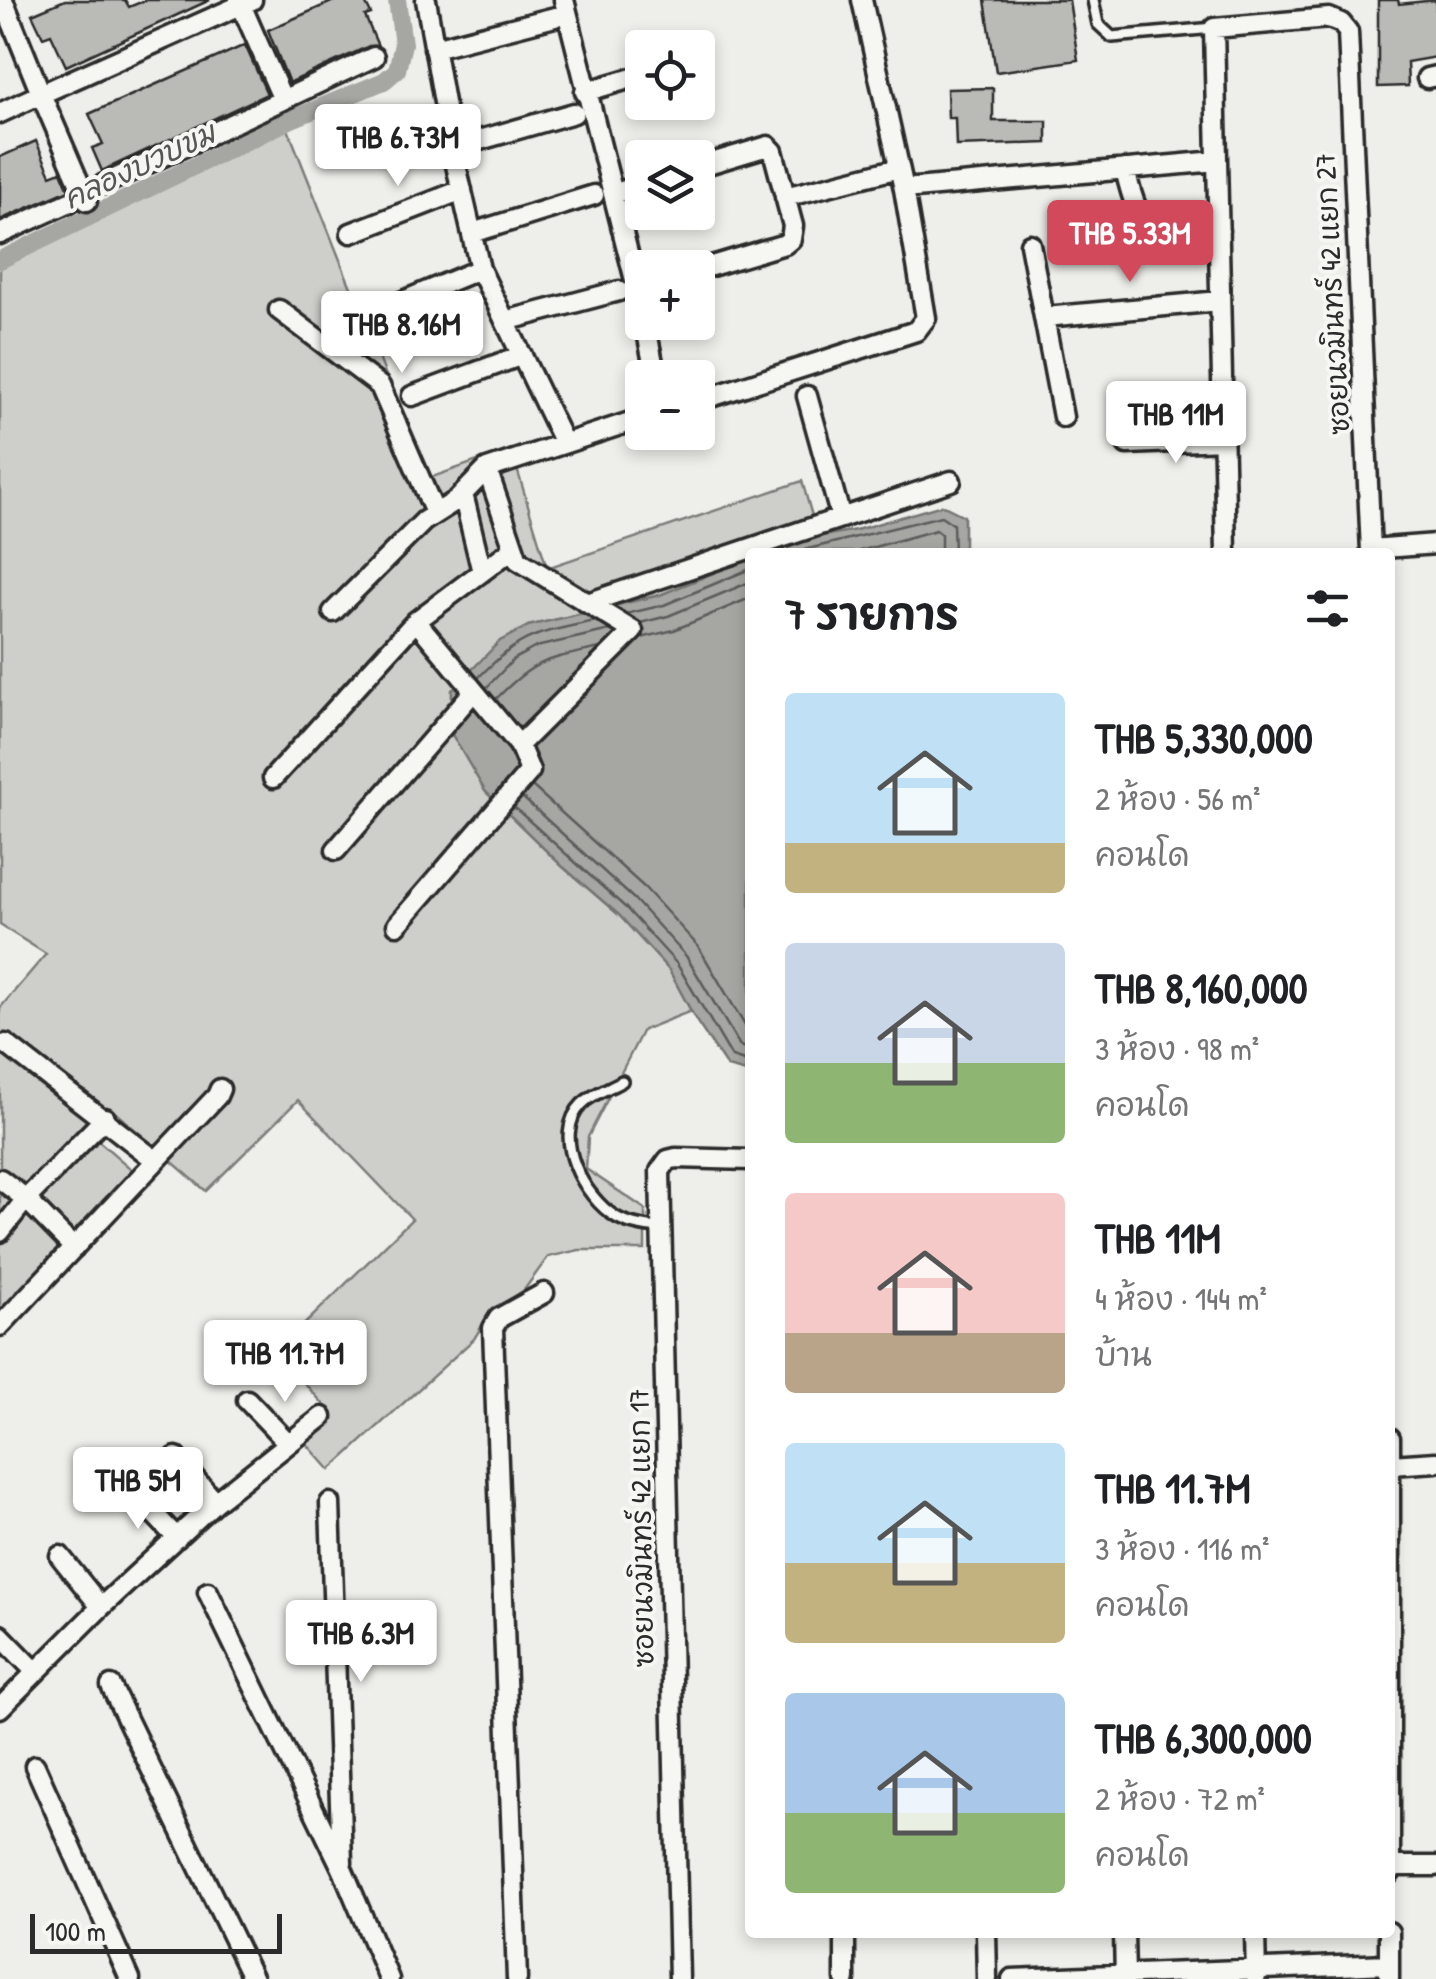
<!DOCTYPE html>
<html lang="th">
<meta charset="utf-8">
<style>
:root{--surface:#fff;--page:#f2f2f2;--text:#202124;--muted:#757577;--accent:#d1495b}
body{margin:0;font-family:"Patrick Hand","Playpen Sans Thai",sans-serif;background:var(--page);color:var(--text);height:100vh;display:flex;flex-direction:column;font-size:38px;white-space:nowrap}
*{box-sizing:border-box;margin:0}
p{font-size:32px;color:var(--muted)}
.icon{flex:none;width:55px;height:55px;fill:none;stroke:currentColor;stroke-width:2;stroke-linecap:round;stroke-linejoin:round}
.map{position:relative;flex:1;overflow:hidden}
.side{position:absolute;left:745px;top:548px;width:650px;height:1390px;display:flex;flex-direction:column;background:var(--surface);border-radius:10px;box-shadow:0 5px 15px #0003}
.side>*{flex:none}
.controls{position:absolute;left:625px;top:30px;display:grid;gap:20px}
.controls a{display:grid;place-items:center;width:90px;height:90px;border-radius:10px;background:var(--surface);box-shadow:0 5px 15px #0003;font-size:50px}
.scale{position:absolute;left:30px;bottom:25px;width:252px;box-sizing:border-box;padding-left:10px;border:5px solid #2b2b2b;border-top:0;font-size:28px;line-height:35px;white-space:nowrap;color:#2b2b2b;-webkit-text-stroke:8px #f6f6f2;paint-order:stroke}
.price{position:absolute;translate:-50% -85px;padding:0 22px;border-radius:10px;background:#fff;color:#222;font-size:32px;line-height:65px;filter:drop-shadow(0 2px 5px #0008)}
.price::after{content:'';position:absolute;left:50%;top:60px;width:30px;height:22px;margin-left:-15px;background:inherit;clip-path:polygon(0 0,100% 0,50% 100%)}
.price.on{background:var(--accent);color:#fff}
ul{padding:0;list-style:none}
li{display:flex;align-items:center;gap:30px;height:250px;padding:0 40px}
li span{display:grid;place-items:center;flex:none;width:280px;height:200px;border-radius:10px;color:#555}
li>.icon{margin-inline-start:auto}
span .icon{width:120px;height:120px;fill:#fffc;stroke-width:1}
li b{font-size:42px}
h2{display:flex;justify-content:space-between;align-items:center;height:120px;padding:0 40px;font-size:42px}
.map>svg:first-child{display:block}
.green{fill:#cececa;stroke:#7c7c7a;stroke-width:2.5}
.water{fill:#a6a6a3;stroke:#757573;stroke-width:2.5}
.lines{fill:none;stroke-linecap:round;stroke-linejoin:round}
.shore{stroke:#5c5c5b;stroke-width:2.5}
.canal{stroke:#a6a6a3;stroke-width:18}
.building{fill:#babab7;stroke:#2b2b2b;stroke-width:2.5}
.service-casing{stroke:#2b2b2b;stroke-width:16}
.minor-casing{stroke:#2b2b2b;stroke-width:25}
.service{stroke:#f6f6f2;stroke-width:9}
.minor{stroke:#f6f6f2;stroke-width:18}
.labels{text-anchor:middle;dominant-baseline:central;stroke-width:8;stroke-linejoin:round;paint-order:stroke}
.street-label{font-size:28px;fill:#2b2b2b;stroke:#f6f6f2}
.water-label{font-size:30px;font-style:italic;fill:#565655;stroke:#f6f6f2}
</style>
<div class="map">
<svg width="1436" height="1979" viewBox="0 0 1436 1979">
<rect width="100%" height="100%" fill="#eeeeea"/>
<filter id="ink" filterUnits="userSpaceOnUse"><feTurbulence type="fractalNoise" baseFrequency=".01" numOctaves="2"/><feDisplacementMap in="SourceGraphic" scale="20" xChannelSelector="R" yChannelSelector="G"/><feConvolveMatrix kernelMatrix="1 2 1 2 8 2 1 2 1" color-interpolation-filters="sRGB"/></filter>
<g filter="url(#ink)">
<path class="green" d="M286,124L427,479L511,449L547,568L802,481L818,537L766,552H750V558L660,595L528,626L485,791L562,866L619,915L669,970L691,1011L643,1030L588,1137L586,1169L645,1209V1250H579L548,1257L524,1290L489,1314L474,1339L330,1470L306,1443L332,1419L327,1408L276,1352L412,1219L298,1100L206,1191L110,1108L86,1130L137,1174L0,1319V1008L46,954L0,925V267Z"/>
<path class="water" d="M942,505L964,516V552H766L800,540L856,530Z
M750,558V1073L727,1067L697,1022L669,970L619,915L562,866L485,791L451,733L452,690L500,641L528,626L660,595Z"/>
<g class="lines">
<path class="shore" d="M796,552L941,516L953,524L954,552
M856,552L936,530L941,534V552
M626,614L664,605L750,569
M640,623L668,616L750,582
M641,638L674,630L750,598
M478,678C522,633 536,634 595,621
M486,688L514,659L536,647L610,630
M496,699C536,658 546,660 600,648
M532,786L645,888L698,946L750,1034
M522,797L634,899L686,956L740,1046L750,1050
M514,807L626,908L677,964L732,1057L750,1063"/>
<path class="canal" d="M0,260L292,119L384,81L397,70L403,44L397,0"/>
</g>
<path class="building" d="M65,0H125L129,7L146,0H210L66,66L51,34L43,37L32,14Z
M336,0H364L371,14L365,16L378,46H369L289,83L268,30Z
M985,0H1069L1078,60L996,72Z
M1378,0H1398L1399,4L1436,0V57L1407,62L1408,86L1378,87Z
M245,45L267,94L102,171L92,148L103,144L89,114Z
M993,88V121H1047V143L956,146L955,118H948L947,89Z
M36,141L51,175L61,171L69,190L0,220V157Z"/>
<g class="lines">
<defs>
<path id="service" d="M1093,0L1098,24L1112,37L1214,28
M622,1081C610,1088 592,1094 582,1104C550,1136 584,1198 616,1217C630,1225 645,1227 661,1228"/>
<path id="minor" d="M239,0L283,100
M426,0L452,148
M564,0L642,308
M654,47V48
M434,48L555,17
M1427,78L1436,76
M585,92L642,75
M0,113L41,94L3,0
M698,167L768,146L773,151L793,226L791,239L785,244L698,270
M1125,169C1141,238 1152,236 1219,231
M104,184L374,57
M904,189L1217,161
M614,194L642,184
M785,197L899,168
M87,201L41,94L252,0
M351,233L462,190
M472,233L594,195
M0,234L70,202
M1030,244L1063,417
M384,309L480,269
M279,310L380,386L435,513
M1045,317L1220,301
M505,321L619,291
M645,322L656,378
M412,396L522,355
M807,396L841,518
M698,401L916,331L926,318L904,189L862,0
M564,443L480,269L452,148L574,113
M1127,444L1223,440
M463,494L482,572
M1371,549L1436,544
M1226,552L1214,28L1329,18L1341,23L1348,32L1371,552
M587,603L951,481
M333,612L424,521L457,500L487,469L642,418
M416,621L519,745
M273,778L416,621L514,548
M336,850L474,691
M397,925L530,771L519,745L633,631L518,560L487,469
M6,1044L155,1160
M0,1179L26,1199L74,1248
M0,1232L26,1199L105,1118
M0,1326L217,1096L220,1089
M247,1400L288,1443
M1390,1438V1873
M176,1457L215,1502
M1391,1465L1436,1462
M135,1494L177,1538
M330,1503L342,1863
M60,1556L101,1607
M208,1592L342,1868L389,1979
M0,1635L36,1672
M111,1686L253,1979
M0,1708L101,1607L215,1502L322,1417
M35,1766L130,1979
M1390,1866H1436
M845,1932V1979
M986,1932L987,1979
M1124,1932L1125,1979
M1255,1932L1256,1977
M517,1979L493,1328L499,1318L544,1293
M679,1979L660,1171L668,1160L676,1158L750,1160
M1012,1979L1388,1964
M1389,1979V1932"/>
</defs>
<use href="#service" class="service-casing"/>
<use href="#minor" class="minor-casing"/>
<use href="#service" class="service"/>
<use href="#minor" class="minor"/>
</g>
</g>
<g class="labels">
<g class="street-label">
<text transform="translate(1332 294) rotate(-93)">ซอยนวมินทร์ 42 แยก 27</text>
<text transform="translate(641 1528) rotate(-91)">ซอยนวมินทร์ 42 แยก 17</text>
</g>
<g class="water-label">
<text transform="translate(139 165) rotate(-25)">คลองบวบขม</text>
</g>
</g>
</svg>
<div class="controls">
<a><svg class="icon" aria-label="locate" viewBox="0 0 24 24"><circle cx="12" cy="12" r="6"/><path d="M12 2v4M12 18v4M2 12h4M18 12h4"/></svg></a>
<a><svg class="icon" aria-label="layers" viewBox="0 0 24 24"><path d="M12 4l9 5-9 5-9-5zM3 14l9 5 9-5"/></svg></a>
<a>+</a>
<a>−</a>
</div>
<div class="scale">100 m</div>
<b class="price" style="left:398px;top:189px">THB 6.73M</b>
<b class="price on" style="left:1130px;top:285px">THB 5.33M</b>
<b class="price" style="left:402px;top:376px">THB 8.16M</b>
<b class="price" style="left:1176px;top:466px">THB 11M</b>
<b class="price" style="left:285px;top:1405px">THB 11.7M</b>
<b class="price" style="left:138px;top:1532px">THB 5M</b>
<b class="price" style="left:361px;top:1685px">THB 6.3M</b>
<section class="side">
<h2>7 รายการ<svg class="icon" aria-label="filters" viewBox="0 0 24 24"><path d="M4 7h16M4 17h16"/><circle cx="9" cy="7" r="2"/><circle cx="15" cy="17" r="2"/></svg></h2>
<ul>
<li><span style="background:linear-gradient(#bfe0f5 75%,#c2b280 0)"><svg class="icon" aria-label="home" viewBox="0 0 24 24"><path d="M3 11l9-7 9 7M6 9v11h12V9"/></svg></span><div><b>THB 5,330,000</b><p>2 ห้อง · 56 m²</p><p>คอนโด</p></div></li>
<li><span style="background:linear-gradient(#c9d6e8 60%,#8fb573 0)"><svg class="icon" aria-label="home" viewBox="0 0 24 24"><path d="M3 11l9-7 9 7M6 9v11h12V9"/></svg></span><div><b>THB 8,160,000</b><p>3 ห้อง · 98 m²</p><p>คอนโด</p></div></li>
<li><span style="background:linear-gradient(#f6c9c9 70%,#b9a48a 0)"><svg class="icon" aria-label="home" viewBox="0 0 24 24"><path d="M3 11l9-7 9 7M6 9v11h12V9"/></svg></span><div><b>THB 11M</b><p>4 ห้อง · 144 m²</p><p>บ้าน</p></div></li>
<li><span style="background:linear-gradient(#bfe0f5 60%,#c2b280 0)"><svg class="icon" aria-label="home" viewBox="0 0 24 24"><path d="M3 11l9-7 9 7M6 9v11h12V9"/></svg></span><div><b>THB 11.7M</b><p>3 ห้อง · 116 m²</p><p>คอนโด</p></div></li>
<li><span style="background:linear-gradient(#a9c7e8 60%,#8fb573 0)"><svg class="icon" aria-label="home" viewBox="0 0 24 24"><path d="M3 11l9-7 9 7M6 9v11h12V9"/></svg></span><div><b>THB 6,300,000</b><p>2 ห้อง · 72 m²</p><p>คอนโด</p></div></li>
</ul>
</section>
</div>
